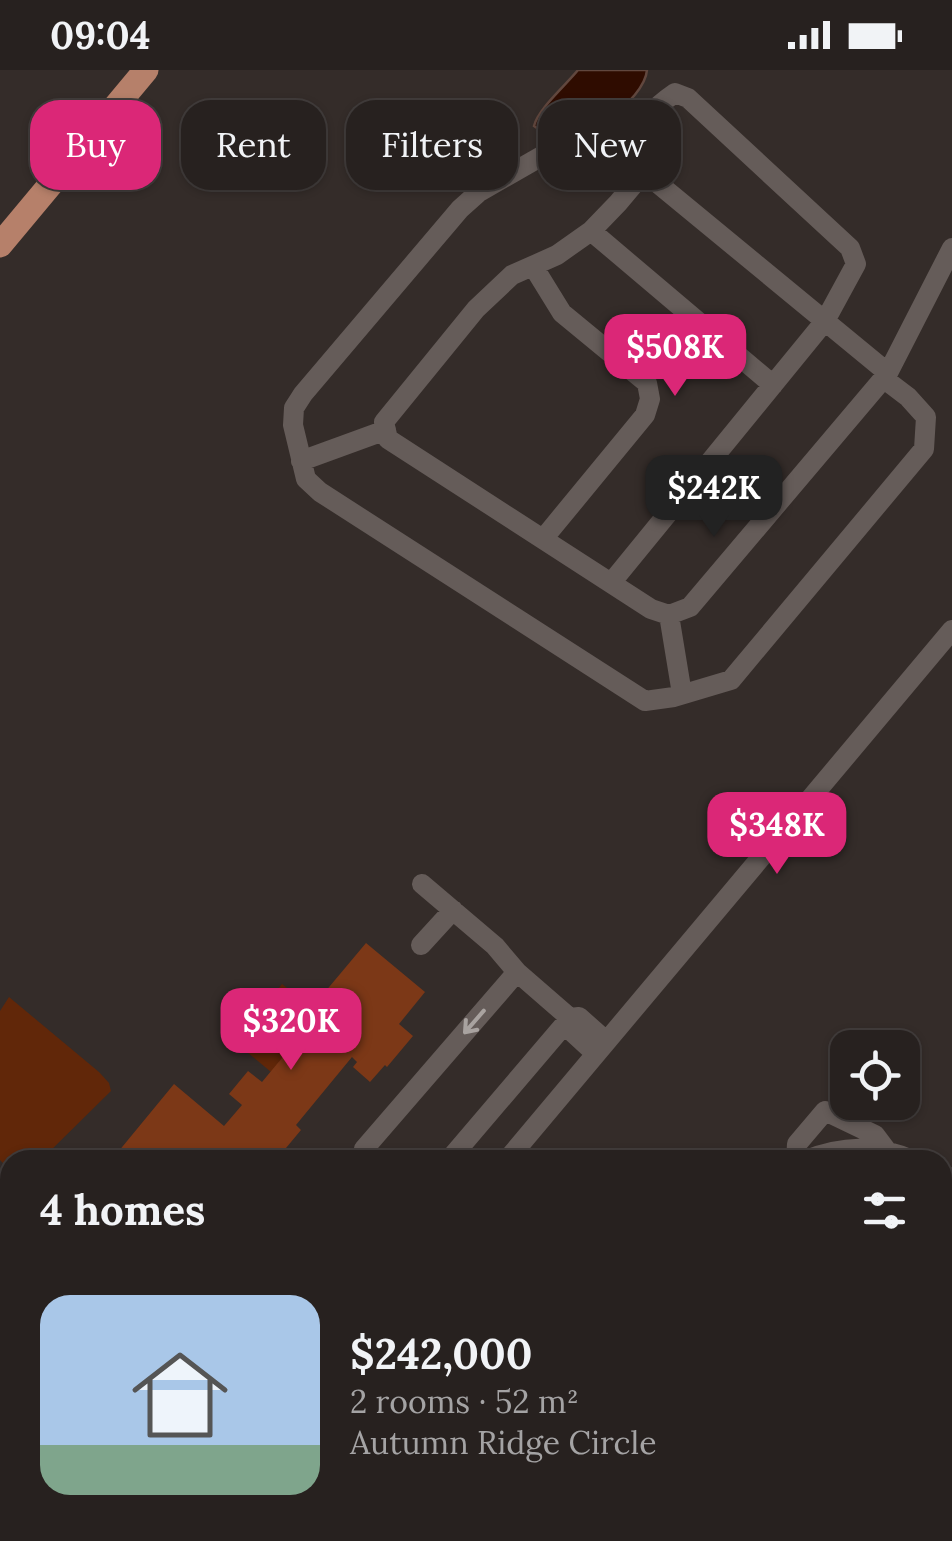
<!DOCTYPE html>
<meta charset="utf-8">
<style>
:root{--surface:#27211f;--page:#332e2c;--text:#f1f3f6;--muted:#a4a3a4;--line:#433e3d;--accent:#db2777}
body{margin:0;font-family:Lora,serif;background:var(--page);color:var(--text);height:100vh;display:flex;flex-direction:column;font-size:38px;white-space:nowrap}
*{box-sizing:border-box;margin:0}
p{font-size:32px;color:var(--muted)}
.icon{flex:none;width:55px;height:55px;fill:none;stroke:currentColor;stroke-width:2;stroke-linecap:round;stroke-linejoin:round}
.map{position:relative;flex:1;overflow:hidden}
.sheet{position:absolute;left:0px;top:1080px;width:952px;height:392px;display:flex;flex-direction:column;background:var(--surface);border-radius:30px 30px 0 0;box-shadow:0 2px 8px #0004,0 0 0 2px var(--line)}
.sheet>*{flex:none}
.guide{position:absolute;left:30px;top:30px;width:892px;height:90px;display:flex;gap:20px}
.tools{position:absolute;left:830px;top:960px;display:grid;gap:20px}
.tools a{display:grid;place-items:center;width:90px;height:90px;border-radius:20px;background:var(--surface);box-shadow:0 2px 8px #0004,0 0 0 2px var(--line);font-size:50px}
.price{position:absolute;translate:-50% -85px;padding:0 22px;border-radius:20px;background:var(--accent);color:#fff;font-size:32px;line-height:65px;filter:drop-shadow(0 2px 5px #0008)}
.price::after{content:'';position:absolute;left:50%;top:60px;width:30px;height:22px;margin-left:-15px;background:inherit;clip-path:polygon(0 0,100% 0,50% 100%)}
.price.on{background:#222;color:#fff}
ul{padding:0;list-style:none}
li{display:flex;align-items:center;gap:30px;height:250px;padding:0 40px}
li+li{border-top:2px solid var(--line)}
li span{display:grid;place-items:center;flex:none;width:280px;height:200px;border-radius:30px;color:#555}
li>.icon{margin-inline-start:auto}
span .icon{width:120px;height:120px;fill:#fffc;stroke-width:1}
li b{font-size:42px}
h2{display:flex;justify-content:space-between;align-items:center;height:120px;padding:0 40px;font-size:42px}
.chip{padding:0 35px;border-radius:30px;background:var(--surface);box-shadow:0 2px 8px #0004,0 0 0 2px var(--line);font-size:35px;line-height:90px}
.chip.on{background:var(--accent);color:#fff}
.status{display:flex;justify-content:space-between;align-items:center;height:70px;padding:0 50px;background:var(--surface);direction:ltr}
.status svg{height:28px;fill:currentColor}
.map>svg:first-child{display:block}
.green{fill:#612709}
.water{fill:#2f0c00;stroke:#61473e;stroke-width:2.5}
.building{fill:#7c3817}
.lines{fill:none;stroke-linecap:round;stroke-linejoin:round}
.minor{stroke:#655c59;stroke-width:20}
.major{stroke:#b6806a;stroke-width:25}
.oneway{stroke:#a9a3a0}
</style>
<div class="status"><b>09:04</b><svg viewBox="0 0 49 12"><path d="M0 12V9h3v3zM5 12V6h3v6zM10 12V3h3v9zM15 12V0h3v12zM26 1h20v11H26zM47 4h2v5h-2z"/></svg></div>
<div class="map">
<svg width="952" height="1471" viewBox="0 0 952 1471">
<rect width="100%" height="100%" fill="#342c29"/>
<path class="green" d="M282,914L319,943L271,1002L235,972Z
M9,927L99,1002L109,1013L111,1021L41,1090H10V1100L0,1090V941Z
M256,1462H539L549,1471H249Z"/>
<path class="water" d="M578,0H647C646,14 627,39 612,41C591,45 596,26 568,49H554L537,58L534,56C538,39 565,16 578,0Z"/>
<path class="building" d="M366,873L425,922L399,954L413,966L387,997L385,995L370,1012L353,997L357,992L352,987L296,1055L301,1060L276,1090H238L231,1084L227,1090H127L118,1082L174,1014L224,1056L242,1035L229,1024L248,1001L262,1012L321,941L314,935Z
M315,1462H352L354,1464L348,1471H322L314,1465Z"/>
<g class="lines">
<path class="minor" d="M629,76C611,71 594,63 575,67L479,122L460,139L303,324L294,338L293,355L306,409L320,422L645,631L674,627L731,610L924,379L926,347L908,327L883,308
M591,161L773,315
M533,196L562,243L647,313L650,329L645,345L543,469
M888,303L644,102L618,133L591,161L557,185L512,205L476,239L384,352L388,369L651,539L669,545L690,537L888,303L952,178
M301,391L386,360
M611,513L825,251L856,194L850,178L688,28L675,23C656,36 634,57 627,80L644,102
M669,545L682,624
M422,814L495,876L517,902
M421,875L453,840
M362,1090L364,1079L517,902L570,948L571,961L596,984
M449,1090L570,948L579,947L606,971
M507,1090L952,560
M796,1090L797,1074L825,1041L875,1065L887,1081
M806,1090C842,1076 876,1074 912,1090
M942,1104L952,1109
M0,1174L10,1182
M942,1199L952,1185
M0,1209L10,1217
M0,1380L10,1369
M696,1462L706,1471
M184,1471L191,1462
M223,1471L230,1462"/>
<path class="major" d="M0,175L146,0"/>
</g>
<defs><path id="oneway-shaft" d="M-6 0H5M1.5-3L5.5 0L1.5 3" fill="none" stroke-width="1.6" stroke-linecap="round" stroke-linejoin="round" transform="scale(2.5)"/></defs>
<use class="oneway" href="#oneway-shaft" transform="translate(474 952) rotate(131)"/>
</svg>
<div class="tools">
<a><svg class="icon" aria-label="locate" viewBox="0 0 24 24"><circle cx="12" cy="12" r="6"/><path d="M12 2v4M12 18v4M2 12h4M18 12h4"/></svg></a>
</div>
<b class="price" style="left:675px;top:329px">$508K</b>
<b class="price on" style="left:714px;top:470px">$242K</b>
<b class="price" style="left:777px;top:807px">$348K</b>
<b class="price" style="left:291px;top:1003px">$320K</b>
<div class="guide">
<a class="chip on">Buy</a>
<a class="chip">Rent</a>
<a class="chip">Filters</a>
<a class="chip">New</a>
</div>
<section class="sheet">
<h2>4 homes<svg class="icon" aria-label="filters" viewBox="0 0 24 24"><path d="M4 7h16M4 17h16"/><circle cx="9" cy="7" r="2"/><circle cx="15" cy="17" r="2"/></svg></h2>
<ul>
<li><span style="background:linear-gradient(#a9c7e8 75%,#7fa58c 0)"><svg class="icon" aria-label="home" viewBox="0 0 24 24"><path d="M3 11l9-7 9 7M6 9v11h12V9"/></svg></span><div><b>$242,000</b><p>2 rooms · 52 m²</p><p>Autumn Ridge Circle</p></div></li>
</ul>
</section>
</div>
